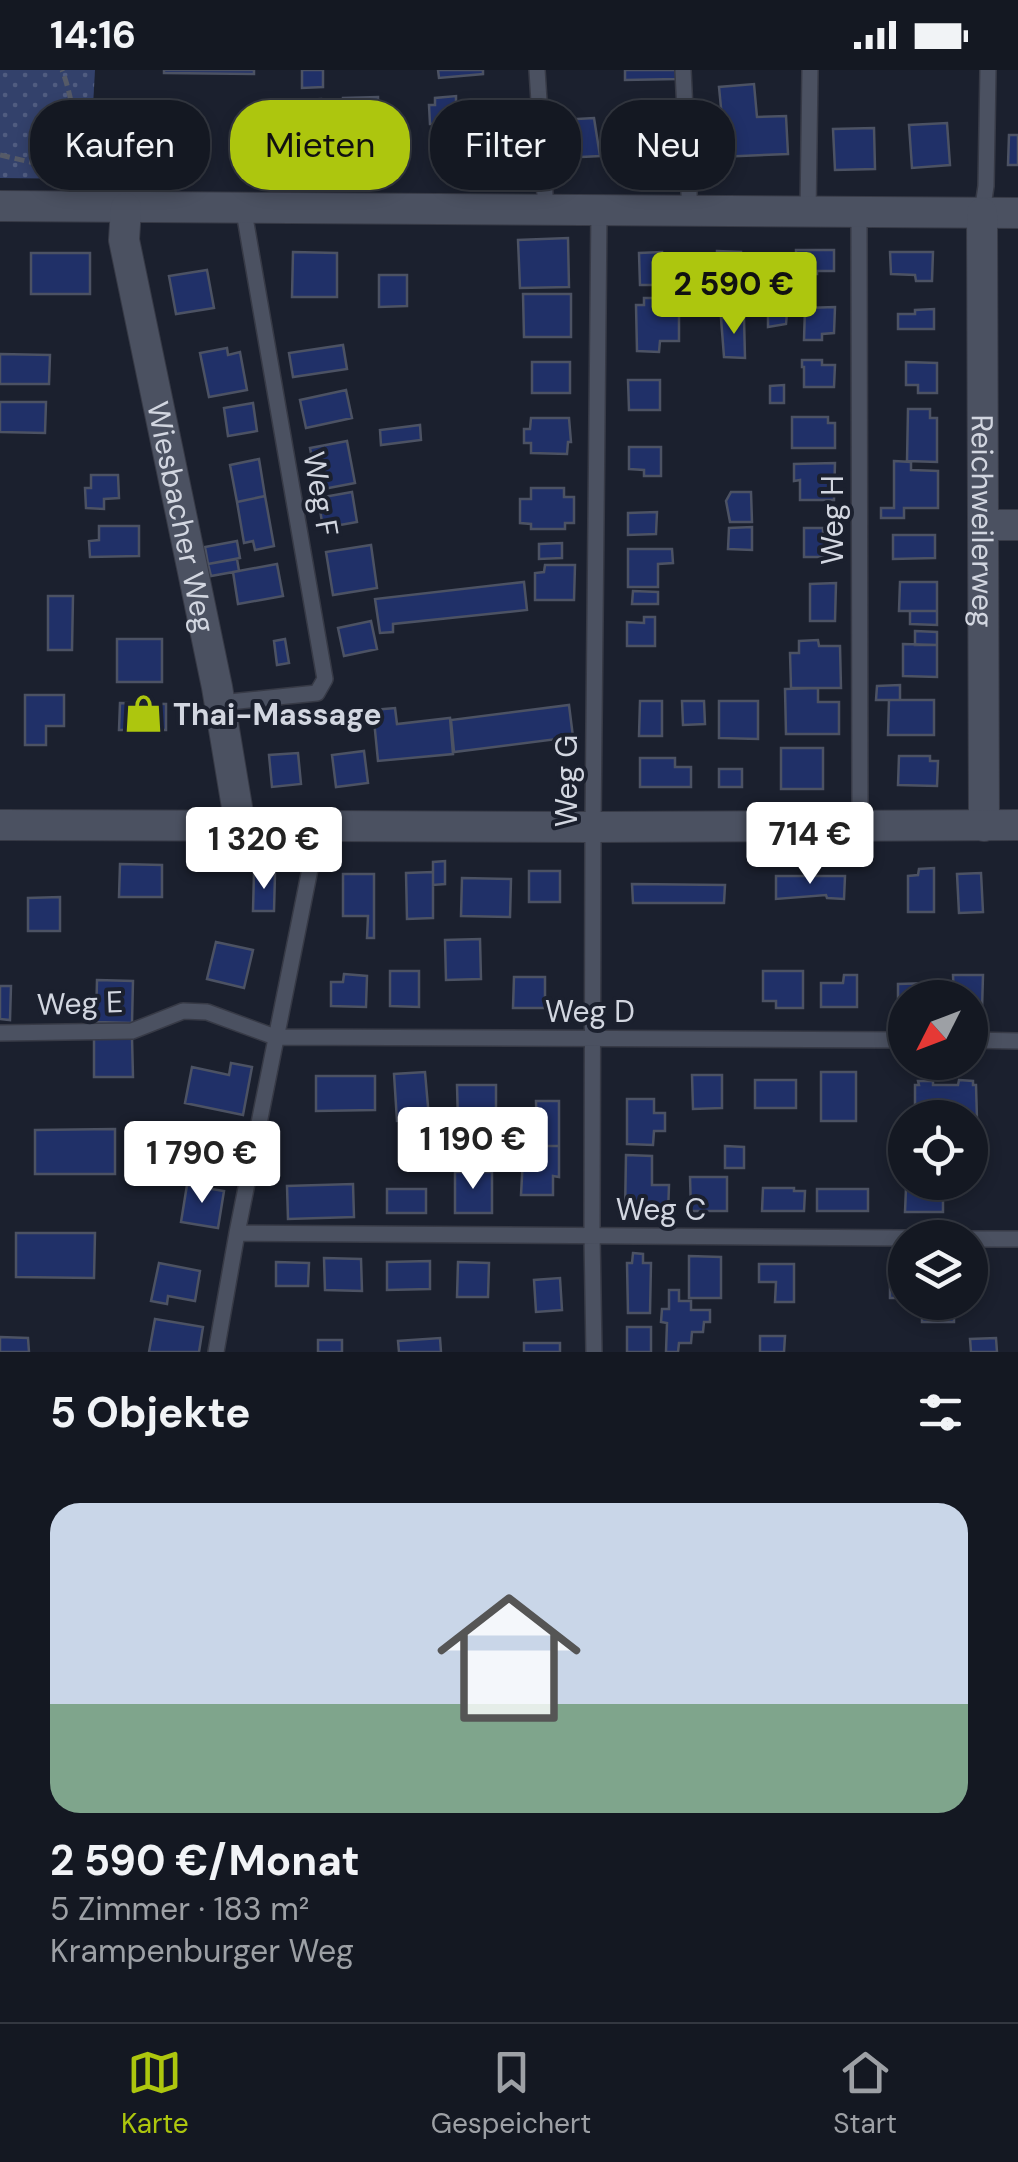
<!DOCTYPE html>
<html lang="de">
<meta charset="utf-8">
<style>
:root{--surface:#141822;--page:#1d212a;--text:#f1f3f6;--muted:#9da0a5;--line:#333740;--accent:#adc60e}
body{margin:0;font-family:"DM Sans",sans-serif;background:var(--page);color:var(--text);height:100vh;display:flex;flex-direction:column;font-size:38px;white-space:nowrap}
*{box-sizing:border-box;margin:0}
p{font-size:32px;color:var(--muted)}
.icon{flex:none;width:55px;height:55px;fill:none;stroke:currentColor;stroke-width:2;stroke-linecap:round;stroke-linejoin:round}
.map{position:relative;height:1282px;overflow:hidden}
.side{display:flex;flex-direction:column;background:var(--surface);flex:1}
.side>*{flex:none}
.banner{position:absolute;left:30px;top:30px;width:960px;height:90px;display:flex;gap:20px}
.needle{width:65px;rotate:228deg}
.fabs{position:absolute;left:888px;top:910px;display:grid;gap:20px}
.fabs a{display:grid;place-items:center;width:100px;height:100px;border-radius:50%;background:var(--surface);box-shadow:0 5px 15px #0003,0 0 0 2px var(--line);font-size:50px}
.price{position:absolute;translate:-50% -85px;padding:0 22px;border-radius:10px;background:#fff;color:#222;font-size:32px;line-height:65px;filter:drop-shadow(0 2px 5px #0008)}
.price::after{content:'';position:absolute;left:50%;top:60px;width:30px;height:22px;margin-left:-15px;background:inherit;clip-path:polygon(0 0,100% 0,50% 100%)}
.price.selected{background:var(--accent);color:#111}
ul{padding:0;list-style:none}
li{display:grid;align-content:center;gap:20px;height:530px;padding:0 50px}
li+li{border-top:2px solid var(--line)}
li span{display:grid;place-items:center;height:310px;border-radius:30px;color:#555}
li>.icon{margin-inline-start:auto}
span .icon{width:180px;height:180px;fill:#fffc;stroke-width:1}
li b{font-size:42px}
h2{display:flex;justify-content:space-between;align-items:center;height:120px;padding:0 50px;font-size:42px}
.pill{padding:0 35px;border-radius:40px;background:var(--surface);box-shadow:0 5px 15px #0003,0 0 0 2px var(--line);font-size:35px;line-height:90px}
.pill.selected{background:var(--accent);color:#111}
.status{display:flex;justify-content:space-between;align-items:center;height:70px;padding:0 50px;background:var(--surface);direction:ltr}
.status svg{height:28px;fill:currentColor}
.menu{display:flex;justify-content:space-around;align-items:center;height:140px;border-top:2px solid var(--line);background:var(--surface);font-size:28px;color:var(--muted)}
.menu a{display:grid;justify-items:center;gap:5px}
.menu .selected{color:var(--accent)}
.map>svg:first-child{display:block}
.park{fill:url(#park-dots)}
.building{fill:#203068;stroke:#4c5263;stroke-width:2.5}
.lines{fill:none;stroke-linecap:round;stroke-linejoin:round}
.service-casing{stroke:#373a46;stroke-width:18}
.minor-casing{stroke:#373a46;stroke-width:32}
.path{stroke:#555a67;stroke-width:5;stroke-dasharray:10 5;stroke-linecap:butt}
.service{stroke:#4b5161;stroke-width:15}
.minor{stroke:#4b5161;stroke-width:30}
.labels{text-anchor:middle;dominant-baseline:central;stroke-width:8;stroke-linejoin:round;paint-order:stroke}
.street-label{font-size:30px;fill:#d2d6e0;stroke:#1b202e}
.poi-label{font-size:30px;font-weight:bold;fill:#d2d6e0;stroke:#1b202e;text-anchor:start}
</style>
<div class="status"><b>14:16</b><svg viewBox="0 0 49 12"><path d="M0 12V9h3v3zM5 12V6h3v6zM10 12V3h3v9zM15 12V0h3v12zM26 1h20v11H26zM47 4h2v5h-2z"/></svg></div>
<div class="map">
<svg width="1018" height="1282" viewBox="0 0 1018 1282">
<defs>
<pattern id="park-dots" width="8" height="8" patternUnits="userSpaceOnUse" patternTransform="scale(2.5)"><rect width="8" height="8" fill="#33416b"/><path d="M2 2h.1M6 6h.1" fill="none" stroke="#505c80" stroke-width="1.8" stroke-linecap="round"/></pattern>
</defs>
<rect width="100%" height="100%" fill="#1b202e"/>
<path class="park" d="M0,0H95L89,109L0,108Z"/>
<path class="building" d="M164,0H254V4L164,3Z
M302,0H323V17L302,18Z
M438,0H483V4L439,8Z
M625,0H677V9L625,10Z
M754,14L757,47L786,46L788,84L718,87L716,49L722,48L719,17Z
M456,26V32L459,33L460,44L457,45V53L443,57L439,54H430L429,35H435V28Z
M378,27V48L344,50L343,28Z
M321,29L322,55H306L305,30Z
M594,48L600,86L562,88V76H559L560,50Z
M947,53L950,95L912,98L909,55Z
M508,55L510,84L482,86L480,57Z
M874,58L875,99L835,100L833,59Z
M1009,65H1018V95H1008Z
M365,69L366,87L330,88L329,70Z
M568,168L569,217L520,218L518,170Z
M796,180H834V201H817V204H796Z
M717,181L741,182V204H717Z
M293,182L337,183V227H292Z
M662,182V215H640L639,183Z
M890,182H933L932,211H916L915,205L891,204Z
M31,183H90V224H31Z
M207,200L214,238L176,244L169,206Z
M790,200V223H768L769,201Z
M379,205H407V236L379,237Z
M768,223H782V243H787L786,254L768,257Z
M523,224H571V267H524Z
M644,228H679V271H660L659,282L637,281L636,235H644Z
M835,237L834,263L822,264V270H804L805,238Z
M934,239V259H898V244H915V240Z
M721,248H744L745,288L724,287Z
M343,275L347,299L293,307L289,283Z
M227,278L228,285L240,282L247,320L209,327L200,283Z
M0,284L50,285L49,314H0Z
M802,290H822V295H835L834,317H804V297H802Z
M532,292H570V323H532Z
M906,292L937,293V323H918V315H906Z
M628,310H660V340H629Z
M784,315V333H770V316Z
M346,320L352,348L306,358L300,330Z
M0,332H46L45,363L0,362Z
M253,333L257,361L228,366L224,338Z
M908,339H930V348H937V392L907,391Z
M792,347H828V353H835V378H792Z
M531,348H569L571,372H568L567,384L531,383V373H524V359H530Z
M420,355L421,370L381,375L380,360Z
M347,371L355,413L318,420L310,378Z
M629,377H661V406H644V400L629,399Z
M259,389L265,426L237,432L230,395Z
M894,391L911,392V400L938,401V438H904V448H881V438H894Z
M835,393L834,430H800V410L794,411V394Z
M91,405H118L119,428L104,429V439L86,438L85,418H91Z
M531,418H564V427H574V453H565V459H531V454L520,453V429H531Z
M352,422L357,452L323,458L318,428Z
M731,422H751L752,452H730L726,431Z
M265,426L274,476L255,480L253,471L244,473L237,432Z
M657,442L656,464L628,465V443Z
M99,456H139V486L90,487L89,471L99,470Z
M752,457V480L728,479L729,458Z
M804,458H823V464L835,465V487H804Z
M893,465H935V488L893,489Z
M237,471L240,488L208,494L205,477Z
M562,473V488L539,489V474Z
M371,475L377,518L333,525L326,482Z
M628,479H672L673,493L658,494V517H628Z
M237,489L239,501L211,506L208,494Z
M277,494L283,526L238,534L233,502Z
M545,495H575L574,530H535V503L544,502Z
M524,512L527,540L393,554V562L380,563L375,529Z
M900,512H937V541H899Z
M836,513L835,551H810V514Z
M633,521L658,522V534H632Z
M48,526H73L72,580H48Z
M910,541H937V555L910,554Z
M644,547H655V576H627V552L644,553Z
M371,551L377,579L344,586L338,558Z
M915,561L937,562V575H915Z
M117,569H162V612H117Z
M285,569L289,593L277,595L274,571Z
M818,570L819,576H840L841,618H791L790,583H799V571Z
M903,574L937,575V607L903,606Z
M900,615V630H876L877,616Z
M818,618V632H839V664H786L785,619Z
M25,625H64V656H46V675H25Z
M889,630H934V665H888Z
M640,631H662V666H639Z
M682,631H704L705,654L683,655Z
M719,631H758V669L719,668Z
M120,633L166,634V660H119Z
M569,635L573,667L454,682L451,650Z
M395,638L397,654L450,648L453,684L378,691L373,640Z
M781,678H823V719H781Z
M364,681L368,713L336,717L332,685Z
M298,683L301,714L272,717L269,685Z
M899,686H930V691H938L937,716L898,715Z
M640,688H675V697H691V717H640Z
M719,699H742V717H719Z
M445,791V814L433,815V792Z
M120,794L162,795V827H119Z
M934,798V842H908V806L918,805L919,799Z
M529,801H560V832H529Z
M433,802V848L407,849L406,803Z
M254,803L275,804L274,841H253Z
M981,803L983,842L959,843L957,804Z
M343,804H374V868H367L368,846H343Z
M776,806H845L844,829L827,828L826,825L776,829Z
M462,808L511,809L510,847L461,846Z
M632,814L725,815L724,833H633Z
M60,827V861H28V828Z
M480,869L481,909L446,910L445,870Z
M216,872L253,880L244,918L207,909Z
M390,901H419V937L390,936Z
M763,901H803V938H776V931H763Z
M344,904L367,906L366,937L331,936V912H343Z
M844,905H857V937H821V913H843Z
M953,905H983L982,940H970V928H954Z
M514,907H545V938H513Z
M97,910L133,911L132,953L96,952Z
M931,913V928H905V937H898V914Z
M0,916H11L10,950L0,949Z
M94,968H132L133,1007H94Z
M231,993L252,997L243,1045L185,1033L192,997L229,1005Z
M425,1002L429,1048L397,1051L394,1004Z
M821,1002H856V1051H821Z
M692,1005H722V1038L693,1039Z
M316,1006H375V1040L316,1041Z
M755,1010H796V1038H755Z
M959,1010L973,1011V1015H976L977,1049L915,1048V1015H919L918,1011H933V1015H958Z
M457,1015H496V1051L458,1052Z
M627,1029H654V1043H665V1061H654L653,1075L627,1074Z
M536,1031H559V1076H537Z
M115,1059V1104H35V1060Z
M537,1076H559V1107L553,1106V1125H521L523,1088H537Z
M725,1076L744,1077V1098H725Z
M626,1085L652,1086V1115H669L668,1144L625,1143Z
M455,1102H492V1143H455Z
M690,1107H727V1141H691Z
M353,1114L354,1147L288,1149L287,1116Z
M187,1115L224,1121L218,1158L181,1152Z
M763,1118H794V1121H805L804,1141H762Z
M906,1118H943V1142H905Z
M387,1119H426V1143H387Z
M817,1119H868V1141H817Z
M16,1163H95L94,1208L16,1207Z
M633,1183L643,1184V1193H651L650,1243H628L627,1193H632Z
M689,1186L721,1187V1228H689Z
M324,1188L361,1189L362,1221L325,1220Z
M970,1190H983V1215H970Z
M430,1191V1219L387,1220V1192Z
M276,1192L309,1193L308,1216H276Z
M458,1192L489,1193L488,1227H457Z
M159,1193L200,1201L195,1231L168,1226L167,1234L151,1231Z
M897,1193H905V1228H890V1205H897Z
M759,1194H794V1232H775L776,1212H759Z
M560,1208L562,1240L536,1242L534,1210Z
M669,1220H679V1231H691V1240H710V1252H704L703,1262H692L691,1273H679L678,1282H666L667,1253L661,1252L662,1239H669Z
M937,1232H954V1252H922V1237L937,1236Z
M155,1249L203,1257L199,1282H149Z
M627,1257H651V1282H627Z
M760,1266H785L784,1282H760Z
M0,1267L28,1268L29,1282H0Z
M440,1268L441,1282H399L398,1271Z
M996,1268L997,1282H971L970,1269Z
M318,1270H342V1282H318Z
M524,1273H560V1282H524Z"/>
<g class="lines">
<defs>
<path id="service" d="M537,0L546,141
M683,0L690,143
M808,143L810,0
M982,143L986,116L988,0
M859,144L860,757
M220,633L317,623L325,609L243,136
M0,963L132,961L183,941L207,942L275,967L905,970
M970,970L1018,971
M237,1163L905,1168
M970,1169H1018
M216,1282L237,1163L313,784L312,755
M594,1282L592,1166L593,757L599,141"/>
<g id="minor">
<path d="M0,136L1018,143"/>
<path id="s1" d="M126,138L124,170L217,617L240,755"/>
<path id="s2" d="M982,143L984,756"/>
<path d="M983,455H1018"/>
<path d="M0,755L593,757L1018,755"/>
</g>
</defs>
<use href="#service" class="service-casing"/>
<use href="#minor" class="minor-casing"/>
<path class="path" d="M0,85L61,99C63,97 69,88 71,85C80,64 70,20 62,0"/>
<use href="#service" class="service"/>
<use href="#minor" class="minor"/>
</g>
<defs>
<symbol id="shop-bare" viewBox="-9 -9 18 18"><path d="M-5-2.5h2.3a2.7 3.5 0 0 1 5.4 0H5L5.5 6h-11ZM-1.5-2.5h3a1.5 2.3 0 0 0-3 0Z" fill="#adc60e" stroke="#1b202e" stroke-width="2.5" paint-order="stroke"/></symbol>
</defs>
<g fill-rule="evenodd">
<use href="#shop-bare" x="116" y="616" width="55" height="55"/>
</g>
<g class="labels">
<g class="street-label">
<text transform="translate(321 424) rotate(80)">Weg F</text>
<text stroke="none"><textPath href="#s1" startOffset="315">Wiesbacher Weg</textPath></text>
<text transform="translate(832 450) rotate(-90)">Weg H</text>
<text stroke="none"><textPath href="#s2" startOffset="308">Reichweilerweg</textPath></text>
<text transform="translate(566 711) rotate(-90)">Weg G</text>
<text transform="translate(80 933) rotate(-2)">Weg E</text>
<text x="590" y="941">Weg D</text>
<text x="661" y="1139">Weg C</text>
</g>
<g class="poi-label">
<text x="173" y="644">Thai-Massage</text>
</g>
</g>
</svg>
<div class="fabs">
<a><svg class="needle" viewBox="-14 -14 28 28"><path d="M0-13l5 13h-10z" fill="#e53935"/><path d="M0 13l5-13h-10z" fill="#9da0a5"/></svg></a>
<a><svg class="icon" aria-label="locate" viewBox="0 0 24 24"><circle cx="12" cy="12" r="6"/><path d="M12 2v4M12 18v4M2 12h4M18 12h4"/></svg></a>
<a><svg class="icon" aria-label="layers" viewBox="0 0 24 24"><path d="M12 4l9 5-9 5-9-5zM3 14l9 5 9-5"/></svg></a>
</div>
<b class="price selected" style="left:734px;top:267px">2 590 €</b>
<b class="price" style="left:810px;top:817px">714 €</b>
<b class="price" style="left:264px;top:822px">1 320 €</b>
<b class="price" style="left:473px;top:1122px">1 190 €</b>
<b class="price" style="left:202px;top:1136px">1 790 €</b>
<div class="banner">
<a class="pill">Kaufen</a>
<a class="pill selected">Mieten</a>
<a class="pill">Filter</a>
<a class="pill">Neu</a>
</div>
</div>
<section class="side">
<h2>5 Objekte<svg class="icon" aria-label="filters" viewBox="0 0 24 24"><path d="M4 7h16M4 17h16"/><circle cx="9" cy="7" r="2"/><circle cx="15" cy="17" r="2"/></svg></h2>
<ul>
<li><span style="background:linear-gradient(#c9d6e8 65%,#7fa58c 0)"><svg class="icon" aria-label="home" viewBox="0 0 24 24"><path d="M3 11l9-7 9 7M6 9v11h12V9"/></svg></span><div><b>2 590 €/Monat</b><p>5 Zimmer · 183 m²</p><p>Krampenburger Weg</p></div></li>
</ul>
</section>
<nav class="menu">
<a class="selected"><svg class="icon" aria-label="map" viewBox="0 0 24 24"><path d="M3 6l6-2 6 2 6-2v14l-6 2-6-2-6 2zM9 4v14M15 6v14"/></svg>Karte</a>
<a><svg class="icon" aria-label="saved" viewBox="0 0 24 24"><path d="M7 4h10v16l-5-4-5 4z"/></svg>Gespeichert</a>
<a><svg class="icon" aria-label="home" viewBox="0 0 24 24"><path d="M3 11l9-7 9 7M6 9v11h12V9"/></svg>Start</a>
</nav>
